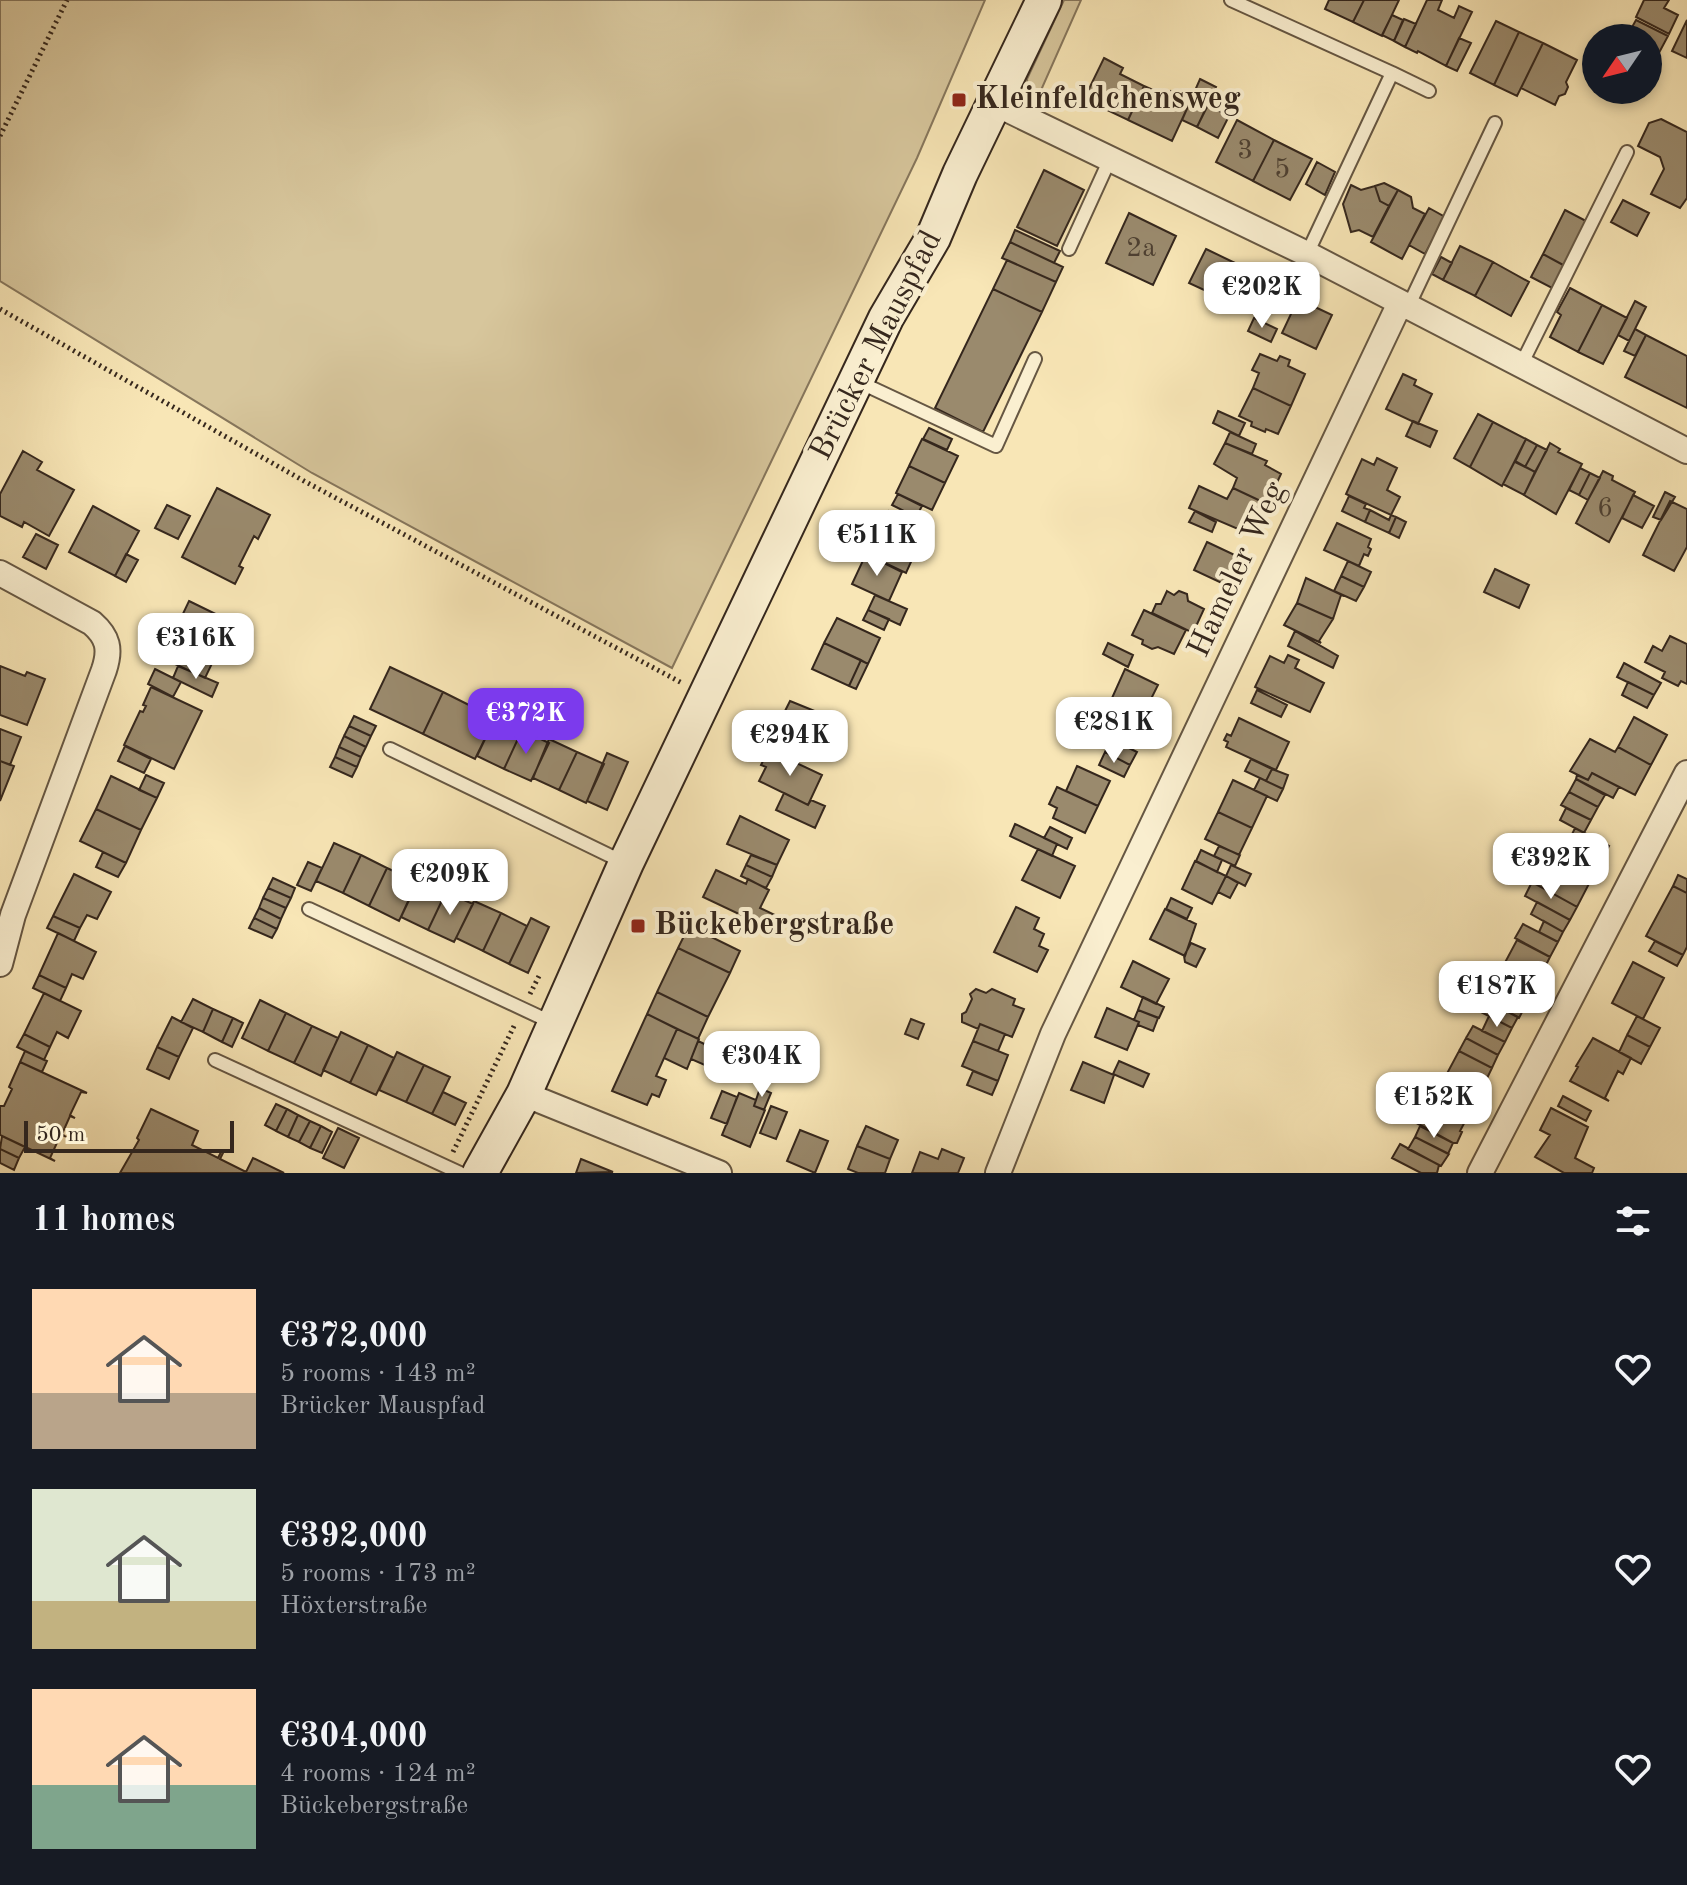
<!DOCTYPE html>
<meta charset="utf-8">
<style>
:root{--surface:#171b24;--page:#242831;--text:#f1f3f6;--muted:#9ea1a6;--accent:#7c3aed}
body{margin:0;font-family:"Old Standard TT",serif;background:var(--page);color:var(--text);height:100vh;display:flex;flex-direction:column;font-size:30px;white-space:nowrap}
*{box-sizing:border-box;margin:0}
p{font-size:26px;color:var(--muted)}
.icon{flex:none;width:44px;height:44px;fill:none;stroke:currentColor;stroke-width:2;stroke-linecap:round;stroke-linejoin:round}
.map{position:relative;height:1173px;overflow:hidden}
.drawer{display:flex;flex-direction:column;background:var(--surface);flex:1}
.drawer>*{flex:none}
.needle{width:52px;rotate:235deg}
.controls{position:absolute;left:1582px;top:24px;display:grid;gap:16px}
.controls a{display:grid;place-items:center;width:80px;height:80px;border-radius:50%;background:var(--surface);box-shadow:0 4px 12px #0003;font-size:40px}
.scale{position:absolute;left:24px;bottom:20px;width:210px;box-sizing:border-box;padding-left:8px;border:4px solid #35271d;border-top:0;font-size:22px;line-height:28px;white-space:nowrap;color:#35271d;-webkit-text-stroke:6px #faefd0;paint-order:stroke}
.price{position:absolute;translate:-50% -68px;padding:0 18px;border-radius:16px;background:#fff;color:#222;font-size:26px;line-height:52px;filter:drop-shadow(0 2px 4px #0008)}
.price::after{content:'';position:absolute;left:50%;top:48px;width:24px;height:18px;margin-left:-12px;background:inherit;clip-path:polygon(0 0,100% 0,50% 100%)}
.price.selected{background:var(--accent);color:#fff}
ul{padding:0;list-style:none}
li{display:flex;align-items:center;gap:24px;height:200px;padding:0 32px}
li span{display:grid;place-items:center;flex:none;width:224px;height:160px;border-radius:0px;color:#555}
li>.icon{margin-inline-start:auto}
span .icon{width:96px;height:96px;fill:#fffc;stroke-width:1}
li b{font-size:34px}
h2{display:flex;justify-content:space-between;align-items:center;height:96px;padding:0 32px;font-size:34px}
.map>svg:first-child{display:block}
.green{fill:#d7c69c;stroke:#86765c;stroke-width:2}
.building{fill:#9a8a6d;stroke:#35271d;stroke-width:2}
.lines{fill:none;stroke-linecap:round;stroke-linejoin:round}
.lane-casing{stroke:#665743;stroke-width:16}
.street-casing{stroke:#665743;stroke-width:28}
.secondary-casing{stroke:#35271d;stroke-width:38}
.path{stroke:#35271d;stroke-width:5;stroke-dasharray:2 4;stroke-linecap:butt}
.lane{stroke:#faefd0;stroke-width:12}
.street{stroke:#faefd0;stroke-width:24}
.secondary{stroke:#faefd0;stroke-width:34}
.poi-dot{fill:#8f2418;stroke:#faefd0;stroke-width:3}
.labels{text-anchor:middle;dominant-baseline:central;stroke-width:8;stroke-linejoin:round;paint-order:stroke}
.number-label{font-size:28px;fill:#4e4031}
.poi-label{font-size:32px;font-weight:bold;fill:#35271d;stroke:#faefd0;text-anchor:start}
.street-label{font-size:32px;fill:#35271d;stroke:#faefd0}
</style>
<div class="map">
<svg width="1687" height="1173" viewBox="0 0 1687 1173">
<rect width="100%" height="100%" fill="#f8e6b6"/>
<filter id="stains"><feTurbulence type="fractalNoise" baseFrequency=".0025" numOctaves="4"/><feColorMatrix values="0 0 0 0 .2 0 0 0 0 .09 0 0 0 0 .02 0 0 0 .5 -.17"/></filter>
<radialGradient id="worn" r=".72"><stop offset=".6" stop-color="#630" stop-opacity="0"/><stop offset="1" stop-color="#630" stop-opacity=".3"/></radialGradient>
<path class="green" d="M0,0H985L917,158L672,668L312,473L0,281Z
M1064,0H1081L1034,106L1029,99L1027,79Z"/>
<path class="building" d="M1329,0H1364L1353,22L1325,9Z
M1364,0H1399L1382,36L1353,22Z
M1427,0H1442L1438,10L1454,18L1459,6L1472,12L1446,66L1418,51L1417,53L1405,47Z
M1644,0H1669L1664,8L1678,15L1669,34L1636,17Z
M1392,15L1403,20L1394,41L1382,35Z
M1404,19L1416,24L1405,47L1394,41Z
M1636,20L1668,36L1653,64L1648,62V38H1626Z
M1687,20V58L1672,51Z
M1496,21L1519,32L1494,85L1470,73Z
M1519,32L1543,43L1517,96L1494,85Z
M1459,38L1471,43L1457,71L1446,66Z
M1543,43L1577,60L1566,82L1568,87L1565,94L1559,96L1555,105L1521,88Z
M1104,58L1123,68L1120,74L1144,86L1128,120L1084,99Z
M1200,79L1216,87L1197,127L1182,120Z
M1144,86L1169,97L1171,91L1191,100L1172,141L1128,120Z
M1208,105L1229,116L1218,138L1197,127Z
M1661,119L1687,132V198L1680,208L1651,194L1664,169L1660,157L1638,146L1649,123Z
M1237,120L1274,140L1253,181L1216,162Z
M1274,140L1312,159L1290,200L1253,181Z
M1317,162L1335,172L1325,195L1306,184Z
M1044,170L1084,190L1057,246L1017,227Z
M1384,183L1398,190L1389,206L1380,201L1375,186Z
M1351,185L1361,190L1375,186L1380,201L1389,206L1373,237L1359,230L1351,232L1343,204Z
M1398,190L1411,197L1413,208L1425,214L1402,259L1371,242Z
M1623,200L1649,213L1637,236L1611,222Z
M1429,208L1445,217L1425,254L1409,245Z
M1565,210L1586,221L1565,266L1543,254Z
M1129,213L1176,236L1153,285L1106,263Z
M1015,230L1060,251L1054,263L1010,242Z
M1010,242L1063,267L1056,282L1002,258Z
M1460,246L1493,262L1475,296L1443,280Z
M1206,249L1233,262L1217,296L1189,283Z
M1543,254L1565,266L1552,288L1531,277Z
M1441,257L1452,263L1443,280L1432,274Z
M1007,260L1056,282L1042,312L993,289Z
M1233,262L1261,276L1245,310L1217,296Z
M1493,262L1529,282L1511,316L1475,296Z
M1570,288L1602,305L1578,352L1550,337L1561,315L1557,312Z
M993,289L1042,312L983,432L935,408Z
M1298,299L1332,315L1316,349L1282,333Z
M1635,301L1646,307L1629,341L1618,335Z
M1602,305L1627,318L1603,364L1578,352Z
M1254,318L1277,329L1271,342L1248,331Z
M1635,329L1646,335L1635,356L1624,351Z
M1646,335L1687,356V408L1625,377Z
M1260,354L1277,361L1280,356L1290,360L1288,366L1305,374L1291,406L1253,388L1259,373L1252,370Z
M1403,374L1416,380L1414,385L1432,394L1418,424L1386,409Z
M1253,388L1291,406L1278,434L1266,429L1265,432L1251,426L1252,422L1239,416Z
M1218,411L1245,423L1239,436L1213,423Z
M1478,414L1493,422L1470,467L1454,458Z
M1413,421L1437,431L1430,447L1406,436Z
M1493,422L1526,439L1502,486L1470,467Z
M929,428L952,439L947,450L923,439Z
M1230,432L1256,444L1252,454L1225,443Z
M922,439L958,456L945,483L909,466Z
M1526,439L1537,445L1525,467L1515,462Z
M1225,443L1267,461L1265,465L1281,474L1267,504L1233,488L1237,478L1214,464Z
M1550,443L1560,449L1558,452L1582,464L1556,514L1524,495Z
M1537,445L1547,450L1535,472L1525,467Z
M23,451L42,462L37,470L74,490L49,536L24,522L22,527L0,516V494Z
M1377,458L1397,468L1387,490L1400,497L1391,515L1346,494L1362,459L1374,465Z
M1515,461L1535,472L1524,495L1503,484Z
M909,466L945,483L932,510L896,493Z
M1580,468L1590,473L1579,495L1569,490Z
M1603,471L1613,476L1612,480L1635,492L1609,542L1576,523Z
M1590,473L1600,478L1588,500L1579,495Z
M1199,486L1227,499L1233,488L1267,504L1252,535L1189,508Z
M217,488L270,515L258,539L254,536L239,566L243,568L235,584L182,557Z
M1665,492L1675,497L1661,520L1653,517Z
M898,494L922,506L916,517L892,505Z
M1633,495L1654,506L1642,528L1622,518Z
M1349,496L1366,504L1364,508L1370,510L1365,522L1342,511Z
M1670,501L1687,509V547L1674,571L1643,555Z
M167,505L190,516L178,539L155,528Z
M93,506L139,531L115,576L69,552Z
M1370,510L1389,520L1391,515L1396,517L1389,533L1365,522Z
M889,511L911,521L904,534L883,524Z
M1195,511L1216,522L1212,532L1189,522Z
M1396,517L1406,522L1399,538L1389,533Z
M881,523L920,542L906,573L866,554Z
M1337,523L1371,539L1368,547L1371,549L1368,556L1364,554L1359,566L1324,550Z
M36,534L58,545L46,569L23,557Z
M1207,542L1241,558L1228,586L1194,570Z
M126,554L138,560L126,582L115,576Z
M866,554L902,572L889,601L852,584Z
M1348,561L1371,572L1364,587L1341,576Z
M1495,569L1529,585L1519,608L1484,592Z
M1341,576L1364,587L1356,601L1334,591Z
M1306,578L1344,596L1341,595L1333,619L1297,603Z
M1167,591L1174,595L1179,591L1187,594L1188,601L1204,609L1193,633L1152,613L1156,604H1161Z
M875,595L907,609L900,625L868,610Z
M189,601L232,622L205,678L162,658Z
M1297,603L1333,619L1319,641L1321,643L1284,625Z
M868,610L889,619L884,630L863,620Z
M1144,610L1186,630L1174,654L1158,647L1152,649L1142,644L1143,640L1132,635Z
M837,618L880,638L868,664L824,643Z
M1295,631L1338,656L1333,668L1288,646Z
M1670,636L1687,644V684L1681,681L1678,686L1662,678L1665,672L1645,662L1653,646L1662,651Z
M824,643L861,660L849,686L812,669Z
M1108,643L1133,655L1128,667L1103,654Z
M1288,655L1299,660L1295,668L1324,683L1310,712L1255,687L1270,656L1284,663Z
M861,660L868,664L856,689L849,686Z
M1624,663L1661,683L1654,695L1617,677Z
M0,666L25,676L27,672L45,679L27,725L0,715Z
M178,666L218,683L212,697L173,678Z
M390,667L443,692L423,734L370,709Z
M155,669L181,682L173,697L148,684Z
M1125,669L1158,685L1144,713L1112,698Z
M1628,682L1654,695L1647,708L1622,695Z
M151,687L202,711L174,769L124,745L140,711L143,712L146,706L143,705Z
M1257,690L1287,705L1281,717L1251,703Z
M443,692L495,718L475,759L423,734Z
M1112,698L1144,713L1132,740L1099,725Z
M790,701L827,716L814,743L783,728L788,717L783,715Z
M354,716L376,726L371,736L349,726Z
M827,716L840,722L833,737L820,731Z
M1634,717L1667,735L1651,765L1618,747Z
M495,718L522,730L504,769L477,756Z
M1239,718L1289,742L1276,770L1226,747L1228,742L1224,740L1227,734L1231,736Z
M349,726L371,736L366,747L344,736Z
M0,729L21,737L10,765L0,761Z
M522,730L549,743L531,781L504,769Z
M344,736L366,747L361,757L339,747Z
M803,738L824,747L818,759L798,749Z
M549,739L577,752L559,790L533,778Z
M1111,739L1137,752L1130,765L1105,752Z
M1590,739L1615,752L1618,747L1651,765L1635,795L1592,773L1588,780L1570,771Z
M125,746L151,759L144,773L118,761Z
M339,747L361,757L357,767L335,757Z
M577,752L604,764L586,803L559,790Z
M773,752L822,775L808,805L759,781L766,767L761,765L767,753L771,755Z
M1105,752L1130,765L1124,777L1099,765Z
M607,753L628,762L607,810L587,801Z
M335,757L357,767L352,777L330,767Z
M1251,759L1272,769L1266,781L1245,771Z
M0,761L14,766L0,801Z
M1077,766L1110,781L1098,806L1066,791Z
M1272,769L1288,775L1283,789L1266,781Z
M1592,773L1619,787L1613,798L1576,779L1577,775L1588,780Z
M146,775L164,783L157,798L139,790Z
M111,776L157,798L141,830L96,809Z
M1260,778L1283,789L1277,801L1254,790Z
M1576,779L1605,795L1598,807L1569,792Z
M1233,780L1267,796L1252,828L1218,812Z
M1057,787L1098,806L1085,833L1053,818L1057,808L1049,804Z
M1569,792L1598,807L1591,820L1561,805Z
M784,793L808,805L811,800L825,806L815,828L776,810Z
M1566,808L1591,820L1584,833L1560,820Z
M96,809L141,830L126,863L80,841Z
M1218,812L1252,828L1239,855L1205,839Z
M740,816L789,840L777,865L727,844Z
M1015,824L1057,844L1052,856L1010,836Z
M1050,827L1072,838L1067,849L1044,838Z
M1575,828L1609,846L1593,876L1560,859Z
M334,843L361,855L343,893L316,881Z
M1219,846L1240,855L1235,866L1214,856Z
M1038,849L1075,866L1060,898L1022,880Z
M1201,850L1222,860L1217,872L1196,861Z
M103,852L126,863L118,877L96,867Z
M361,855L387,868L369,906L343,893Z
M751,855L777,865L772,877L746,865Z
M1560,859L1593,876L1577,907L1532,882L1540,867L1552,874Z
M1195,861L1226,876L1212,904L1182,889Z
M308,862L322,868L311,891L297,885Z
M746,865L772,877L766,888L741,876Z
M1231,865L1251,874L1245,886L1226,876Z
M387,868L417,882L399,921L369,906Z
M716,870L746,884L748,879L769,890L760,908L779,917L773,932L765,928L762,933L751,928L735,918L737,913L703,897Z
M74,874L111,892L97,919L87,915L80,928L53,916Z
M1678,875L1687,879V893L1673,886Z
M1226,876L1238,883L1230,898L1218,892Z
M273,878L295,888L291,898L268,888Z
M419,879L446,892L428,930L401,917Z
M1532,882L1577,907L1570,920L1525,896Z
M1673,886L1687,893V947L1683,955L1646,936Z
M268,888L291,898L286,908L263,898Z
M446,892L473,904L454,942L428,930Z
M263,898L286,908L281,919L259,908Z
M1171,898L1192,908L1187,919L1166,909Z
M474,901L501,913L483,951L456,938Z
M1537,902L1570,920L1563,932L1531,914Z
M1016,907L1039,918L1034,929L1044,934L1039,946L1048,950L1037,972L994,952Z
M259,908L281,919L277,929L254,918Z
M1165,909L1196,924L1185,956L1150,939Z
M501,913L527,926L509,964L483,951Z
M53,916L80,928L74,941L47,928Z
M254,918L277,929L272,938L249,928Z
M531,918L549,927L528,973L509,964Z
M1544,921L1563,932L1558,942L1539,932Z
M1523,924L1558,942L1550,957L1515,938Z
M689,926L740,951L730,973L678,948Z
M58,933L96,952L83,979L72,974L66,988L39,975Z
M1517,940L1550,957L1535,987L1501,970Z
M1655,941L1683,955L1677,966L1649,951Z
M1191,943L1205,949L1196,967L1185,962L1184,956Z
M678,948L730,973L708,1017L657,992Z
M1133,961L1169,979L1156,1004L1121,987Z
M1633,962L1664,978L1643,1019L1612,1003Z
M1501,970L1535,987L1519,1018L1486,1000Z
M39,975L66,988L60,1001L33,988Z
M976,989L986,993L992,989L1015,999L1013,1005L1024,1009L1012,1037L980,1024L978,1029L962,1022V1014L966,1012L972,999L970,994Z
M657,992L708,1017L698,1039L647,1014Z
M44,993L81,1011L68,1038L57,1032L50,1047L24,1034Z
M1143,997L1164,1007L1159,1018L1138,1010Z
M193,999L213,1009L203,1032L181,1022Z
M260,1000L286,1013L268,1051L242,1038Z
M1485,1000L1518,1017L1512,1028L1479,1011Z
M1107,1008L1139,1022L1127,1050L1095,1037Z
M213,1009L233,1018L222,1042L203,1032Z
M1138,1010L1158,1018L1153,1031L1138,1025L1139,1022L1134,1020Z
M286,1013L312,1026L294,1063L268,1051Z
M647,1014L677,1029L656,1076L666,1080L659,1097L652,1094L647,1105L612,1091Z
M1489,1016L1512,1028L1505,1042L1482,1031Z
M1637,1016L1660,1028L1650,1047L1627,1035Z
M172,1017L193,1028L179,1057L157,1047Z
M233,1018L243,1023L232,1047L222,1042Z
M911,1019L924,1024L918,1039L905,1034Z
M980,1024L1005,1034L998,1051L973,1041Z
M312,1026L338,1038L321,1076L294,1063Z
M1473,1026L1505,1042L1498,1055L1466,1038Z
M677,1029L699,1039L687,1069L664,1058Z
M341,1032L368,1045L350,1083L323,1070Z
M24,1034L50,1047L44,1060L17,1047Z
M1627,1035L1650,1047L1641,1064L1619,1052Z
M1466,1038L1498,1055L1492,1068L1459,1051Z
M1593,1038L1631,1058L1623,1074L1618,1071L1605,1098L1609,1101L1570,1081L1578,1067L1576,1066Z
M698,1041L715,1049L707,1066L691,1059Z
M973,1041L1008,1055L998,1081L962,1066Z
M368,1045L394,1058L376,1095L350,1083Z
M157,1047L179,1057L169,1079L147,1069Z
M25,1051L47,1061L42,1072L20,1062Z
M1459,1051L1492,1068L1477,1099L1443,1081Z
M397,1052L424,1065L406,1102L379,1090Z
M1119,1061L1149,1074L1143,1087L1113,1074Z
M20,1062L87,1093L81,1092L70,1115L75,1118L70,1116L62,1134L66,1137L61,1134L50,1158L55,1161L0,1135V1106H4L12,1089L9,1087Z
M1083,1062L1114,1075L1104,1103L1071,1090Z
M424,1065L450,1077L432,1114L406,1102Z
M973,1071L998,1081L992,1095L967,1085Z
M1443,1081L1477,1099L1460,1131L1462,1132L1457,1143H1453L1400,1114L1408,1100L1429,1110Z
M760,1088L771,1093L764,1110L754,1106Z
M722,1091L737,1097L727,1124L711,1118Z
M443,1092L466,1103L455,1125L432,1114Z
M739,1093L756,1100L754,1106L765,1110L750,1147L722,1135Z
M1563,1096L1591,1111L1586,1121L1558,1106Z
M276,1104L287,1109L276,1131L265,1125Z
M771,1106L787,1112L776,1139L760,1133Z
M1551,1108L1588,1127L1575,1158L1594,1168L1592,1173H1564L1535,1157L1550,1135L1540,1130Z
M151,1109L198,1131L192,1145L218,1158L221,1152L223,1153L220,1159L246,1172L253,1158L284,1173H120L139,1140L137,1138Z
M287,1109L298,1115L288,1137L276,1131Z
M298,1115L310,1121L299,1142L288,1137Z
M310,1121L321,1126L310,1148L299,1142Z
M321,1126L332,1132L322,1153L310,1148Z
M866,1126L898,1140L890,1159L857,1146Z
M1420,1126L1453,1143L1448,1154L1415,1137Z
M338,1128L359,1138L344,1168L323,1158Z
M800,1130L828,1141L815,1173L787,1161Z
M2,1136L25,1147L19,1158L0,1149Z
M1415,1137L1449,1154L1441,1166L1408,1149Z
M1400,1144L1439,1165L1437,1173H1421L1392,1158Z
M857,1146L890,1159L885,1173H858L848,1169Z
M0,1149L19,1158L14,1170L0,1163Z
M942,1149L964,1158L958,1173H912L920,1152L938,1159Z
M581,1159L613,1172L576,1173Z"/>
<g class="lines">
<defs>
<path id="lane" d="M1231,0L1392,73L1307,254
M1392,73L1429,91
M1069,249L1110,159
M1408,307L1495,123
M1522,363L1627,152
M857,381L996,446L1035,359
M390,749L623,862
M309,909L553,1023
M215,1060L460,1173"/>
<path id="street" d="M994,103L1307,254L1687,451
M0,573L92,623C108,637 111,649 104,670L13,915L0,964
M524,1094L719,1173
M998,1173L1053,1034L1400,303
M1480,1173L1687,773"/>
<path id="secondary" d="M480,1173L524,1094L626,863L886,318L933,238L960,174L1044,0"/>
</defs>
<use href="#lane" class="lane-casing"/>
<use href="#street" class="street-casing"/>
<use href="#secondary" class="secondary-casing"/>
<path class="path" d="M0,136L67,0
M0,309L304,481L682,683
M530,994L540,974
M453,1152L515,1024"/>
<use href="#lane" class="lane"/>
<use href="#street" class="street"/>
<use href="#secondary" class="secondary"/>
</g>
<g class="poi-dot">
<rect x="951" y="92" width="16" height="16" rx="4"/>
<rect x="630" y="918" width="16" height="16" rx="4"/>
</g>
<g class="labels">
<g class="number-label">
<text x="1245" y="151">3</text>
<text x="1282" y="170">5</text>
<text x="1141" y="249">2a</text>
<text x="1605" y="509">6</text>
</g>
<g class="poi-label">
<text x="975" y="100">Kleinfeldchensweg</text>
<text x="654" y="926">Bückebergstraße</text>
</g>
<g class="street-label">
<text transform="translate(877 346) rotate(-63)">Brücker Mauspfad</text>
<text transform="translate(1238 570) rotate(-65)">Hameler Weg</text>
</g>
</g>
<rect width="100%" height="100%" filter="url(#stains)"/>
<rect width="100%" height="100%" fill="url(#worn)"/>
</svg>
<div class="controls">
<a><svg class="needle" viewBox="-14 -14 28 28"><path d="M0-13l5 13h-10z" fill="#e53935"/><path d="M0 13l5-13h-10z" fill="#9ea1a6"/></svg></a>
</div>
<div class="scale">50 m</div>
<b class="price" style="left:1262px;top:330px">€202K</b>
<b class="price" style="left:877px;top:578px">€511K</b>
<b class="price" style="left:196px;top:681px">€316K</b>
<b class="price selected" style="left:526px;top:756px">€372K</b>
<b class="price" style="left:1114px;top:765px">€281K</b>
<b class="price" style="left:790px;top:778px">€294K</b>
<b class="price" style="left:1551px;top:901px">€392K</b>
<b class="price" style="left:450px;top:917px">€209K</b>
<b class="price" style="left:1497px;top:1029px">€187K</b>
<b class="price" style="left:762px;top:1099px">€304K</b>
<b class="price" style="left:1434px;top:1140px">€152K</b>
</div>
<section class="drawer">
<h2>11 homes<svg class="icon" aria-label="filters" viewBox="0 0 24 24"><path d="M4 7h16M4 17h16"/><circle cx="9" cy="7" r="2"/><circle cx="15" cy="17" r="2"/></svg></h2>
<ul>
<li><span style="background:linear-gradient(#ffd9b3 65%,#b9a48a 0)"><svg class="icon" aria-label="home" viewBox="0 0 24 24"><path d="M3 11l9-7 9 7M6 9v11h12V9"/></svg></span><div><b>€372,000</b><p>5 rooms · 143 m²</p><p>Brücker Mauspfad</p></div><svg class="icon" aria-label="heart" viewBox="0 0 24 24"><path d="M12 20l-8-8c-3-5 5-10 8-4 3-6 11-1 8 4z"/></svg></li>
<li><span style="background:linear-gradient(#dfe7d0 70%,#c2b280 0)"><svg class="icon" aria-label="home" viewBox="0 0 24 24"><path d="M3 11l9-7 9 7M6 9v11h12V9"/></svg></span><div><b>€392,000</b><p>5 rooms · 173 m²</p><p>Höxterstraße</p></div><svg class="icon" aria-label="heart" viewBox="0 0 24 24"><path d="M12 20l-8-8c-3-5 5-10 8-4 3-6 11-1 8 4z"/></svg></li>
<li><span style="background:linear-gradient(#ffd9b3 60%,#7fa58c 0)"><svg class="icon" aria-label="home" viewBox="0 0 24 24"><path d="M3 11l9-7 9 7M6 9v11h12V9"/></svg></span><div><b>€304,000</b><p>4 rooms · 124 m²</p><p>Bückebergstraße</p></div><svg class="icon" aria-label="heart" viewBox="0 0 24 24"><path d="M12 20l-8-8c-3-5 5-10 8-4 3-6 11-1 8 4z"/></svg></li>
</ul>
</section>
